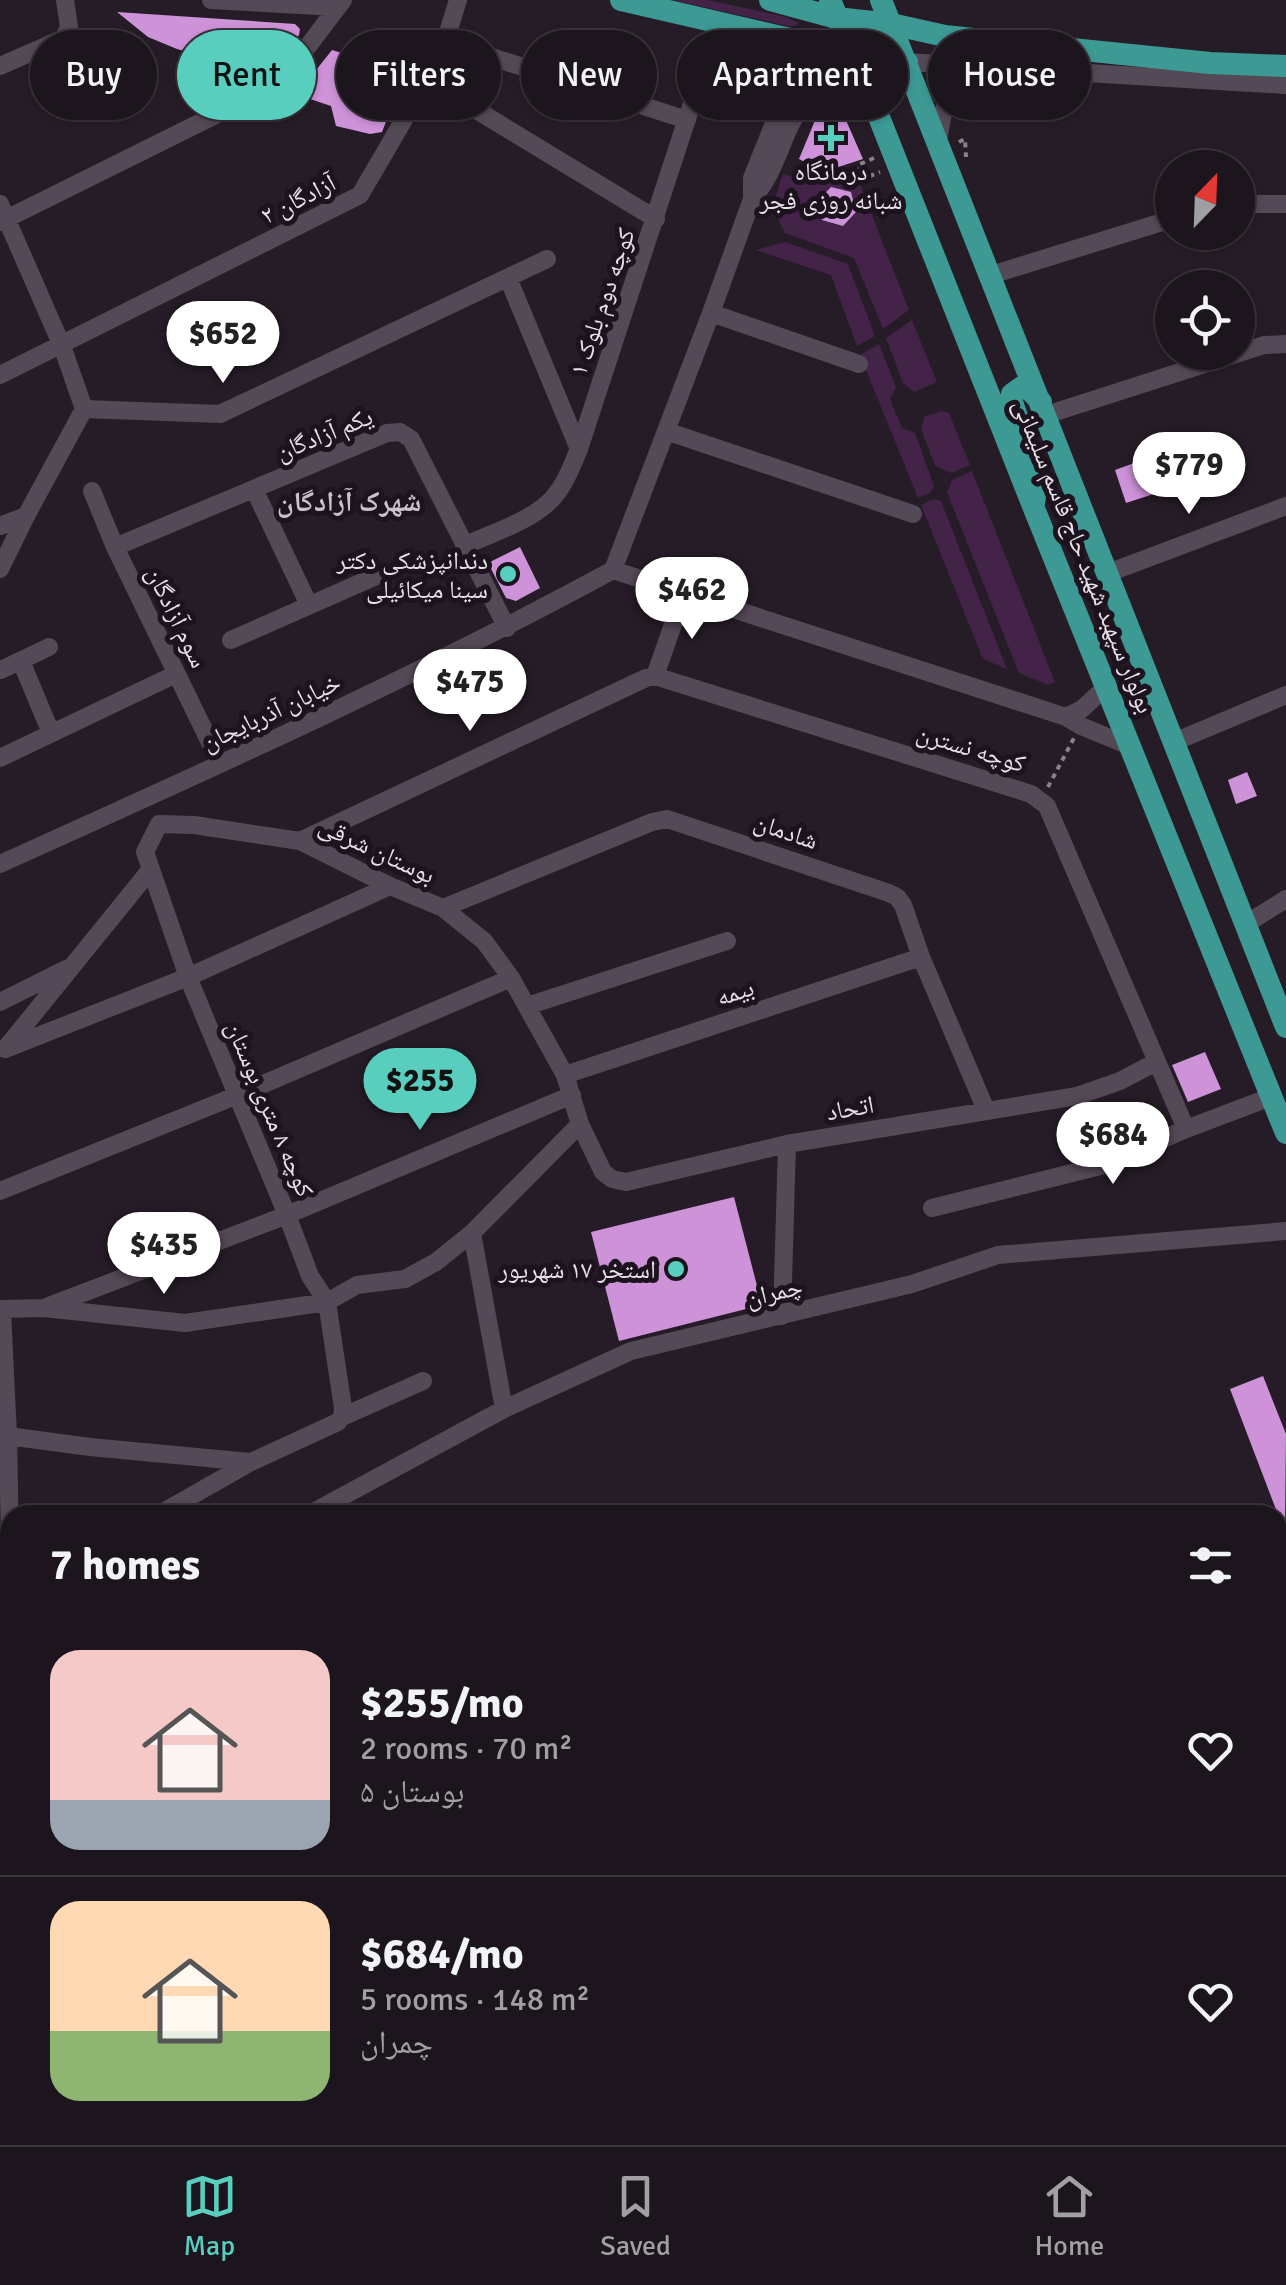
<!DOCTYPE html>
<meta charset="utf-8">
<style>
:root{--surface:#1c151d;--page:#251e26;--text:#f1f3f6;--muted:#a09fa4;--line:#3a343b;--accent:#59cebf}
body{margin:0;font-family:Signika,"Noto Naskh Arabic",sans-serif;background:var(--page);color:var(--text);height:100vh;display:flex;flex-direction:column;font-size:38px;white-space:nowrap}
*{box-sizing:border-box;margin:0}
p{font-size:32px;color:var(--muted)}
.icon{flex:none;width:55px;height:55px;fill:none;stroke:currentColor;stroke-width:2;stroke-linecap:round;stroke-linejoin:round}
.map{position:relative;flex:1;overflow:hidden}
.details{position:absolute;left:0px;top:1505px;width:1288px;height:640px;display:flex;flex-direction:column;background:var(--surface);border-radius:30px 30px 0 0;box-shadow:0 2px 8px #0004,0 0 0 2px var(--line)}
.details>*{flex:none}
.hud{position:absolute;left:30px;top:30px;width:1228px;height:90px;display:flex;gap:20px}
.needle{width:65px;rotate:23deg}
.fabs{position:absolute;left:1155px;top:150px;display:grid;gap:20px}
.fabs a{display:grid;place-items:center;width:100px;height:100px;border-radius:50%;background:var(--surface);box-shadow:0 2px 8px #0004,0 0 0 2px var(--line);font-size:50px}
.price{position:absolute;translate:-50% -85px;padding:0 22px;border-radius:35px;background:#fff;color:#222;font-size:32px;line-height:65px;filter:drop-shadow(0 2px 5px #0008)}
.price::after{content:'';position:absolute;left:50%;top:60px;width:30px;height:22px;margin-left:-15px;background:inherit;clip-path:polygon(0 0,100% 0,50% 100%)}
.price.active{background:var(--accent);color:#111}
ul{padding:0;list-style:none}
li{display:flex;align-items:center;gap:30px;height:250px;padding:0 50px}
li+li{border-top:2px solid var(--line)}
li span{display:grid;place-items:center;flex:none;width:280px;height:200px;border-radius:30px;color:#555}
li>.icon{margin-inline-start:auto}
span .icon{width:120px;height:120px;fill:#fffc;stroke-width:1}
li b{font-size:42px}
h2{display:flex;justify-content:space-between;align-items:center;height:120px;padding:0 50px;font-size:42px}
.chip{padding:0 35px;border-radius:45px;background:var(--surface);box-shadow:0 2px 8px #0004,0 0 0 2px var(--line);font-size:35px;line-height:90px}
.chip.active{background:var(--accent);color:#111}
.tab-bar{display:flex;justify-content:space-around;align-items:center;height:140px;border-top:2px solid var(--line);background:var(--surface);font-size:28px;color:var(--muted)}
.tab-bar a{display:grid;justify-items:center;gap:5px}
.tab-bar .active{color:var(--accent)}
.map>svg:first-child{display:block}
.green{fill:#432348;fill-rule:evenodd}
.building{fill:#ce92d9}
.lines{fill:none;stroke-linecap:round;stroke-linejoin:round}
.path{stroke:#8a828b;stroke-width:4;stroke-dasharray:5 5;stroke-linecap:butt}
.minor{stroke:#544956;stroke-width:18}
.major{stroke:#3c9994;stroke-width:22}
.poi-dot{fill:#59cebf;stroke:#1c131e;stroke-width:4}
.labels{text-anchor:middle;dominant-baseline:central;stroke-width:10;stroke-linejoin:round;paint-order:stroke}
.poi-label{font-size:25px;fill:#e7e0e8;stroke:#1c131e;text-anchor:end}
.street-label{font-size:25px;fill:#e7e0e8;stroke:#1c131e}
.neighbourhood-label{font-size:28px;font-weight:bold;fill:#cbbecd;stroke:#1c131e}
</style>
<div class="map">
<svg width="1286" height="2145" viewBox="0 0 1286 2145">
<rect width="100%" height="100%" fill="#261c27"/>
<path class="green" d="M672,0H707L787,17L798,23L796,26H788Z
M854,169L909,310L883,329L854,258L785,233L778,219L770,212L783,174L813,182ZM831,187L851,193L856,212L843,226L822,219L816,202Z
M785,242L848,264L875,336L857,346L831,275L756,250Z
M912,320L937,382L914,392L903,383L886,338Z
M879,344L896,387L890,399L902,428L915,433L934,486L930,493L918,498L860,355Z
M941,411L949,413L970,465L951,473L935,466L921,429L924,417Z
M972,471L1055,682L1048,685L1019,673L947,492L952,480Z
M934,499L941,501L1007,669L983,659L921,505Z
M260,2135H314L318,2145H264Z"/>
<path class="building" d="M117,12L295,24L300,29L299,35L270,73L255,63L208,58L177,49L148,37Z
M372,48L386,54L396,70L405,73L382,132L370,134L336,126L331,106L301,96L305,84L332,50L355,57Z
M728,64L763,76L767,80L768,85L760,110L717,94Z
M816,118H845L863,159L823,172L799,159Z
M831,187L851,192L856,212L843,226L822,220L816,202Z
M1159,454L1172,488L1126,503L1115,470Z
M520,547L540,588L516,601L506,598L488,563Z
M1247,772L1257,796L1236,804L1228,780Z
M1205,1052L1221,1089L1188,1102L1172,1065Z
M734,1197L762,1305L619,1341L591,1232Z
M1263,1376L1286,1434L1285,1533L1230,1389Z"/>
<g class="lines">
<path class="path" d="M959,142L965,139L966,157
M874,158L858,165L862,179L880,172
M1048,787L1074,738"/>
<path class="minor" d="M211,0L337,7
M445,42L687,120
M907,62L1286,85
M0,66L64,38L69,27L65,0
M427,80L656,219
M938,140C946,95 946,88 990,71
M752,199C797,149 776,71 873,102
M0,204L62,346L84,409
M1238,204H1286
M0,222L280,83L343,0
M991,275L1172,219
M508,278L579,449
M711,313L859,364
M0,375L360,195L427,80L445,42L458,0
M1046,415L1264,345L1286,344
M666,431L913,514
M254,489L309,605
M92,491L115,547L220,763
M0,526L26,516
M464,546C492,533 529,522 551,500C564,487 572,466 579,449L719,21
M115,547L387,433L400,432L411,439L507,628
M0,569L26,516L84,409L220,414L547,259
M613,570L1066,717L1081,726L1132,747
M1108,573L1286,506
M231,640L376,576
M21,661L51,733
M1,670L49,647
M655,676L684,593
M1066,717L1082,709L1107,686
M1174,742L1286,695
M0,758L176,674
M159,824L194,825L300,841L390,886L443,908L484,941L511,978L565,1075L580,1124L603,1172L612,1179L626,1182L787,1144L1077,1096L1120,1081L1156,1062
M159,824L145,852L188,977L287,1215L310,1276L327,1302L343,1408L342,1417
M300,841L646,678L655,676L1031,794L1047,806L1186,1129
M0,864C206,771 414,678 613,570L711,313L752,199V178L781,106L795,83L817,59L846,54
M443,908L652,822L667,819L889,893L897,897L903,905L921,957L986,1110
M1246,924L1286,899
M0,1002L66,969
M527,1006L727,941
M6,1048L151,869
M5,1049L188,977L390,886
M565,1075L921,957
M0,1191L238,1095L511,978
M932,1208L1104,1165L1186,1129L1271,1097
M472,1233L504,1409
M49,1306L287,1215L572,1095
M0,1309L44,1308L185,1323L327,1302L357,1285L405,1279L436,1262L472,1233L580,1124
M2,1310L8,1436L10,1542
M782,1316L787,1144
M8,1436L90,1447L250,1462
M158,1515L251,1462L338,1422L342,1417L423,1381
M308,1515L504,1409L631,1351L912,1284L998,1255L1286,1231
M0,1617L10,1599
M0,1694L10,1699
M0,1736L10,1717
M1278,1938L1286,1959
M1278,2085L1286,2082
M596,2135L600,2145
M806,2135L809,2145
M1003,2135L1006,2145
M658,2145L685,2135
M1123,2145L1148,2135"/>
<path class="major" d="M621,0L851,53L907,62
M770,0L836,18L891,24L945,36L1210,63L1286,66
M830,0L873,102L1033,506L1286,1133
M881,0L1286,1027
M1034,503L1038,477L1011,399L1012,394L1022,387L1029,389L1041,402"/>
</g>
<g class="poi-dot">
<path d="M826 123h10v10h10v10h-10v10h-10v-10h-10v-10h10z"/>
<circle cx="508" cy="574" r="10"/>
<circle cx="676" cy="1269" r="10"/>
</g>
<g class="labels">
<g class="poi-label">
<text x="831" y="171" text-anchor="middle">درمانگاه<tspan x="831" dy="29">شبانه روزی فجر</tspan></text>
<text x="488" y="560">دندانپزشکی دکتر<tspan x="488" dy="29">سینا میکائیلی</tspan></text>
<text x="656" y="1269">استخر ١٧ شهریور</text>
</g>
<g class="street-label">
<text transform="translate(298 199) rotate(-27)">آزادگان ۲</text>
<text transform="translate(602 302) rotate(-71)">کوچه دوم بلوک ۱</text>
<text transform="translate(324 434) rotate(-22)">یکم آزادگان</text>
<text transform="translate(1084 556) rotate(68)">بولوار سپهبد شهید حاج قاسم سلیمانی</text>
<text transform="translate(177 617) rotate(64)">سوم آزادگان</text>
<text transform="translate(271 712) rotate(-25)">خیابان آذربایجان</text>
<text transform="translate(971 748) rotate(17)">کوچه نسترن</text>
<text transform="translate(786 831) rotate(19)">شادمان</text>
<text transform="translate(377 850) rotate(25)">بوستان شرقی</text>
<text transform="translate(735 992) rotate(-18)">بیمه</text>
<text transform="translate(850 1108) rotate(-10)">اتحاد</text>
<text transform="translate(270 1109) rotate(67)">کوچه ۸ متری بوستان</text>
<text transform="translate(774 1292) rotate(-13)">چمران</text>
</g>
<g class="neighbourhood-label">
<text x="349" y="502">شهرک آزادگان</text>
</g>
</g>
</svg>
<div class="fabs">
<a><svg class="needle" viewBox="-14 -14 28 28"><path d="M0-13l5 13h-10z" fill="#e53935"/><path d="M0 13l5-13h-10z" fill="#a09fa4"/></svg></a>
<a><svg class="icon" aria-label="locate" viewBox="0 0 24 24"><circle cx="12" cy="12" r="6"/><path d="M12 2v4M12 18v4M2 12h4M18 12h4"/></svg></a>
</div>
<b class="price" style="left:223px;top:386px">$652</b>
<b class="price" style="left:1189px;top:517px">$779</b>
<b class="price" style="left:692px;top:642px">$462</b>
<b class="price" style="left:470px;top:734px">$475</b>
<b class="price active" style="left:420px;top:1133px">$255</b>
<b class="price" style="left:1113px;top:1187px">$684</b>
<b class="price" style="left:164px;top:1297px">$435</b>
<div class="hud">
<a class="chip">Buy</a>
<a class="chip active">Rent</a>
<a class="chip">Filters</a>
<a class="chip">New</a>
<a class="chip">Apartment</a>
<a class="chip">House</a>
</div>
<section class="details">
<h2>7 homes<svg class="icon" aria-label="filters" viewBox="0 0 24 24"><path d="M4 7h16M4 17h16"/><circle cx="9" cy="7" r="2"/><circle cx="15" cy="17" r="2"/></svg></h2>
<ul>
<li><span style="background:linear-gradient(#f6c9c9 75%,#9aa5b1 0)"><svg class="icon" aria-label="home" viewBox="0 0 24 24"><path d="M3 11l9-7 9 7M6 9v11h12V9"/></svg></span><div><b>$255/mo</b><p>2 rooms · 70 m²</p><p>بوستان ۵</p></div><svg class="icon" aria-label="heart" viewBox="0 0 24 24"><path d="M12 20l-8-8c-3-5 5-10 8-4 3-6 11-1 8 4z"/></svg></li>
<li><span style="background:linear-gradient(#ffd9b3 65%,#8fb573 0)"><svg class="icon" aria-label="home" viewBox="0 0 24 24"><path d="M3 11l9-7 9 7M6 9v11h12V9"/></svg></span><div><b>$684/mo</b><p>5 rooms · 148 m²</p><p>چمران</p></div><svg class="icon" aria-label="heart" viewBox="0 0 24 24"><path d="M12 20l-8-8c-3-5 5-10 8-4 3-6 11-1 8 4z"/></svg></li>
</ul>
</section>
</div>
<nav class="tab-bar">
<a class="active"><svg class="icon" aria-label="map" viewBox="0 0 24 24"><path d="M3 6l6-2 6 2 6-2v14l-6 2-6-2-6 2zM9 4v14M15 6v14"/></svg>Map</a>
<a><svg class="icon" aria-label="saved" viewBox="0 0 24 24"><path d="M7 4h10v16l-5-4-5 4z"/></svg>Saved</a>
<a><svg class="icon" aria-label="home" viewBox="0 0 24 24"><path d="M3 11l9-7 9 7M6 9v11h12V9"/></svg>Home</a>
</nav>
